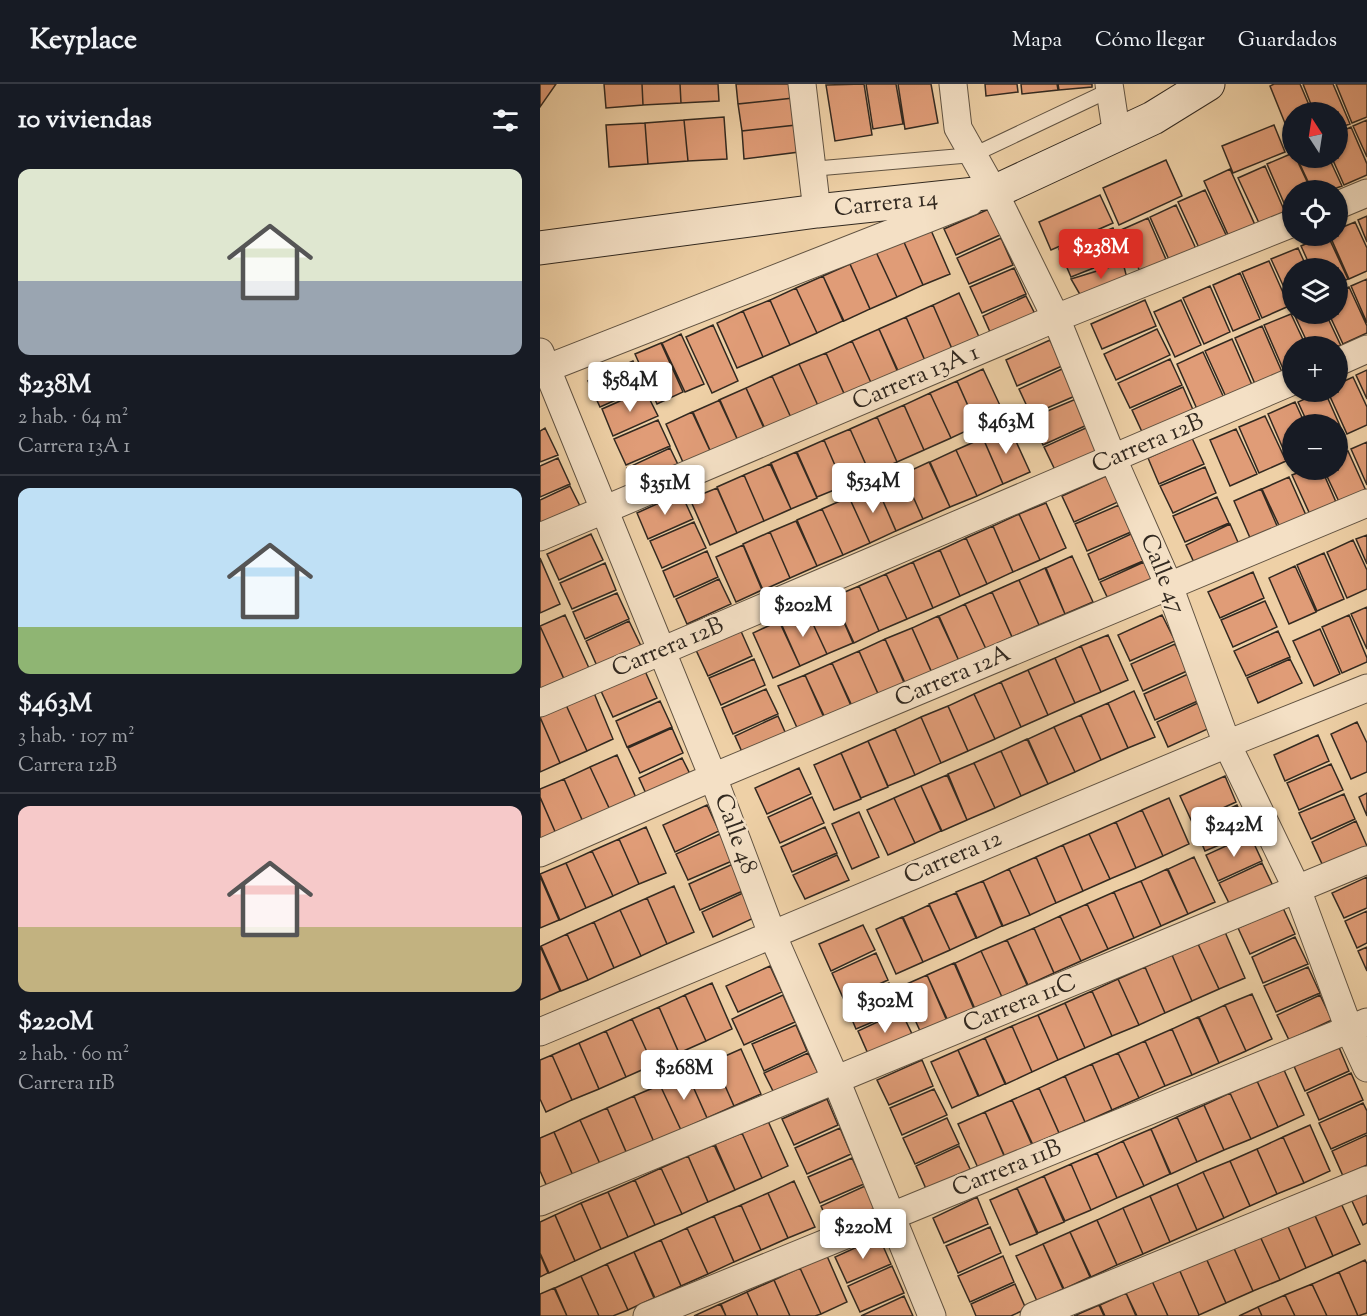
<!DOCTYPE html>
<html lang="es">
<meta charset="utf-8">
<style>
:root{--surface:#171b24;--page:#242831;--text:#f1f3f6;--muted:#9ea1a6;--line:#363941;--accent:#d93025}
body{margin:0;font-family:"Sorts Mill Goudy",serif;background:var(--page);color:var(--text);height:100vh;display:flex;flex-direction:column;font-size:22px;white-space:nowrap}
*{box-sizing:border-box;margin:0}
p{font-size:20px;color:var(--muted)}
.icon{flex:none;width:33px;height:33px;fill:none;stroke:currentColor;stroke-width:2;stroke-linecap:round;stroke-linejoin:round}
.map{position:relative;flex:1;overflow:hidden}
.details{display:flex;flex-direction:column;background:var(--surface);width:540px}
.details>*{flex:none}
.needle{width:39px;rotate:348deg}
.fabs{position:absolute;left:742px;top:18px;display:grid;gap:12px}
.fabs a{display:grid;place-items:center;width:66px;height:66px;border-radius:50%;background:var(--surface);box-shadow:0 2px 4px #0004;font-size:30px}
.price{position:absolute;translate:-50% -51px;padding:0 14px;border-radius:6px;background:#fff;color:#222;font-size:20px;line-height:39px;filter:drop-shadow(0 2px 3px #0008)}
.price::after{content:'';position:absolute;left:50%;top:36px;width:18px;height:14px;margin-left:-9px;background:inherit;clip-path:polygon(0 0,100% 0,50% 100%)}
.price.selected{background:var(--accent);color:#fff}
ul{padding:0;list-style:none}
li{display:grid;align-content:center;gap:12px;height:318px;padding:0 18px}
li+li{border-top:2px solid var(--line)}
li span{display:grid;place-items:center;height:186px;border-radius:12px;color:#555}
li>.icon{margin-inline-start:auto}
span .icon{width:108px;height:108px;fill:#fffc;stroke-width:1}
li b{font-size:26px}
h2{display:flex;justify-content:space-between;align-items:center;height:72px;padding:0 18px;font-size:26px}
header{display:flex;align-items:center;gap:36px;box-sizing:border-box;height:84px;padding:0 30px;background:var(--surface);border-bottom:2px solid var(--line)}
header strong{font-size:28px}
nav{display:flex;gap:33px;margin-inline-start:auto;font-size:21px}
main{display:flex;flex:1;min-height:0}
.map>svg:first-child{display:block}
.building{fill:#e09c77;stroke:#322920;stroke-width:1.5}
.lines{fill:none;stroke-linecap:round;stroke-linejoin:round}
.lane-casing{stroke:#615342;stroke-width:16}
.street-casing{stroke:#615342;stroke-width:29}
.secondary-casing{stroke:#322920;stroke-width:35}
.lane{stroke:#f4e0c5;stroke-width:14}
.street{stroke:#f4e0c5;stroke-width:27}
.secondary{stroke:#f4e0c5;stroke-width:33}
.labels{text-anchor:middle;dominant-baseline:central;stroke-width:5;stroke-linejoin:round;paint-order:stroke}
.street-label{font-size:24px;fill:#322920;stroke:#f4e0c5}
</style>
<header>
<strong>Keyplace</strong>
<nav><a>Mapa</a><a>Cómo llegar</a><a>Guardados</a></nav>
</header>
<main>
<section class="details">
<h2>10 viviendas<svg class="icon" aria-label="filters" viewBox="0 0 24 24"><path d="M4 7h16M4 17h16"/><circle cx="9" cy="7" r="2"/><circle cx="15" cy="17" r="2"/></svg></h2>
<ul>
<li><span style="background:linear-gradient(#dfe7d0 60%,#9aa5b1 0)"><svg class="icon" aria-label="home" viewBox="0 0 24 24"><path d="M3 11l9-7 9 7M6 9v11h12V9"/></svg></span><div><b>$238M</b><p>2 hab. · 64 m²</p><p>Carrera 13A 1</p></div></li>
<li><span style="background:linear-gradient(#bfe0f5 75%,#8fb573 0)"><svg class="icon" aria-label="home" viewBox="0 0 24 24"><path d="M3 11l9-7 9 7M6 9v11h12V9"/></svg></span><div><b>$463M</b><p>3 hab. · 107 m²</p><p>Carrera 12B</p></div></li>
<li><span style="background:linear-gradient(#f6c9c9 65%,#c2b280 0)"><svg class="icon" aria-label="home" viewBox="0 0 24 24"><path d="M3 11l9-7 9 7M6 9v11h12V9"/></svg></span><div><b>$220M</b><p>2 hab. · 60 m²</p><p>Carrera 11B</p></div></li>
</ul>
</section>
<div class="map">
<svg width="827" height="1232" viewBox="0 0 827 1232">
<rect width="100%" height="100%" fill="#eed0a6"/>
<filter id="stains"><feTurbulence type="fractalNoise" baseFrequency=".00333" numOctaves="4"/><feColorMatrix values="0 0 0 0 .2 0 0 0 0 .09 0 0 0 0 .02 0 0 0 .5 -.17"/></filter>
<radialGradient id="worn" r=".72"><stop offset=".6" stop-color="#630" stop-opacity="0"/><stop offset="1" stop-color="#630" stop-opacity=".3"/></radialGradient>
<path class="building" d="M0,0H16L0,23Z
M64,0H102L103,21L66,24Z
M102,0H140L141,19L103,21Z
M140,0H178L179,17L141,19Z
M196,0H251L253,14L198,20Z
M324,0L332,51L295,57L286,1Z
M326,0H356L363,40L333,45Z
M358,0H391L398,39L365,45Z
M445,0H477L478,8L446,12Z
M481,0H517L518,6L482,10Z
M518,0H552V3L519,6Z
M734,0H760L772,28H753V59L730,2Z
M763,0H793L810,40L798,44V28H774Z
M796,0H827V33L812,39Z
M253,14L256,41L202,47L198,20Z
M184,33L187,75L148,77L144,36Z
M144,36L148,77L108,80L105,39Z
M827,36V73L813,42Z
M105,39L108,80L69,83L66,41Z
M256,41L259,68L204,75L202,47Z
M734,41L745,68L693,89L682,62Z
M811,43L827,80V91L804,101L792,74H798V49Z
M753,69V74H756L771,106H753V124L747,126L727,80Z
M757,74H789L802,102L791,106H772Z
M626,76L642,112L579,141L563,104Z
M725,82L745,128L719,139L698,94Z
M690,85L715,141L689,153L664,97Z
M665,106L687,153L660,166L638,118Z
M560,111L573,139L511,166L499,138Z
M636,121L657,167L630,178L610,133Z
M449,125L460,151L416,171L404,145Z
M827,132V158L818,136Z
M608,134L628,180L602,192L581,146Z
M815,138L827,164V187L809,195L790,152H798V145Z
M390,144L410,190L383,201L363,156Z
M573,144L584,172L531,193L519,165Z
M784,152H788L808,195L798,200V184H771L761,162Z
M461,154L473,181L429,200L417,174Z
M363,156L383,201L357,213L336,168Z
M758,164L767,184H753L752,221L731,175Z
M336,168L357,213L330,225L310,180Z
M729,177L749,222L722,234L702,188Z
M583,179L588,198L542,214L531,195Z
M310,180L330,225L304,237L283,192Z
M474,184L486,210L442,229L430,203Z
M700,189L720,235L693,247L673,201Z
M283,192L303,237L277,249L256,204Z
M827,195V239L811,202Z
M670,202L690,248L664,260L643,214Z
M809,203L827,242V249L803,260L789,230H798V208Z
M256,204L277,249L250,261L230,216Z
M419,209L440,255L413,267L393,221Z
M486,212L498,236L454,257L443,232Z
M230,216L250,261L223,273L203,227Z
M605,216L616,242L562,265L551,240Z
M641,216L661,261L635,273L614,228Z
M393,221L413,267L386,279L366,233Z
M203,227L223,273L197,284L177,239Z
M751,230L766,262H753V283L744,287L724,241Z
M754,230H786L801,262H769Z
M366,233L386,279L360,291L339,245Z
M173,241L198,297L172,309L146,253Z
M722,242L742,288L715,300L695,254Z
M339,245L359,291L333,303L312,257Z
M617,245L630,271L576,296L564,270Z
M141,250L164,300L145,308L122,259Z
M692,255L712,301L686,313L665,267Z
M510,256L522,282L477,302L466,276Z
M312,257L333,303L306,314L286,269Z
M121,259L143,308L117,320L95,270Z
M663,268L684,314L657,325L637,280Z
M286,269L306,314L280,326L259,280Z
M630,275L642,301L590,324L578,299Z
M93,277L105,303L60,323L48,297Z
M259,280L280,326L253,338L232,292Z
M443,285L464,330L437,342L417,297Z
M522,285L535,312L491,331L479,305Z
M827,286V315L816,291Z
M232,292L253,338L227,349L206,304Z
M813,293L827,323V341L807,350L788,308H798V300Z
M417,297L437,342L411,354L390,309Z
M643,303L654,328L603,350L592,326Z
M206,304L226,349L200,361L179,316Z
M105,306L118,332L73,352L62,325Z
M780,308H785L804,351L798,354V340H768L758,318Z
M390,309L411,354L384,366L364,321Z
M536,315L547,341L503,361L491,334Z
M180,316L200,361L173,373L153,328Z
M755,318L765,340H753V374L748,376L728,330Z
M364,321L384,366L357,378L337,333Z
M152,328L173,373L146,385L126,340Z
M725,332L746,377L719,389L699,343Z
M337,333L357,378L330,390L310,345Z
M118,336L130,362L86,381L74,355Z
M469,342L490,388L463,400L443,354Z
M548,343L559,368L516,388L504,363Z
M5,344L18,371L0,378V347Z
M310,345L330,390L304,402L284,356Z
M696,345L717,390L690,402L670,356Z
M443,354L463,400L437,412L416,366Z
M652,354L664,380L619,400L608,374Z
M284,356L304,402L277,413L257,368Z
M827,358V401L811,365Z
M130,364L142,389L99,408L87,384Z
M416,366L437,412L410,423L390,378Z
M808,367L827,409L802,424L784,386H798V371Z
M256,368L277,414L251,425L231,379Z
M18,374L30,400L0,413V382Z
M389,378L410,423L383,435L363,390Z
M230,380L251,425L224,437L204,391Z
M665,383L676,409L633,429L620,402Z
M765,386H782L799,425L773,437L752,391Z
M363,390L383,435L356,447L336,401Z
M204,391L224,437L197,449L177,403Z
M566,392L578,418L534,438L522,412Z
M749,393L769,438L743,450L722,405Z
M336,401L356,447L330,459L309,413Z
M30,402L42,426L0,446V416Z
M177,404L197,449L170,461L150,415Z
M721,405L741,451L714,463L694,417Z
M141,409L153,435L108,455L97,429Z
M309,413L330,459L303,471L282,425Z
M677,413L689,439L645,458L633,432Z
M506,419L526,464L500,476L479,430Z
M579,421L591,448L547,467L535,440Z
M282,425L303,471L277,482L257,436Z
M479,430L500,476L473,488L453,442Z
M256,437L277,482L250,494L230,448Z
M154,438L166,464L122,484L110,457Z
M690,440L701,465L657,485L646,461Z
M453,442L473,488L447,500L426,454Z
M230,448L250,494L223,506L203,460Z
M51,450L63,476L19,496L7,470Z
M591,450L603,477L559,496L548,470Z
M827,451V480L816,455Z
M426,454L447,500L420,512L400,466Z
M813,456L827,486V505L807,514L787,468Z
M203,461L222,506L196,518L176,473Z
M400,466L420,512L393,524L373,478Z
M167,467L178,493L134,513L123,487Z
M784,469L804,515L777,527L757,481Z
M532,472L553,518L525,530L506,484Z
M0,474L20,520L0,529Z
M373,478L393,524L367,535L346,490Z
M604,478L615,503L572,523L560,498Z
M65,479L76,506L32,525L20,499Z
M755,482L776,528L749,540L729,494Z
M505,484L525,530L499,541L479,496Z
M713,488L724,514L680,534L668,508Z
M346,490L367,535L339,547L319,502Z
M179,495L191,520L147,540L136,515Z
M479,496L499,541L472,553L452,508Z
M319,502L339,547L314,559L293,513Z
M452,508L472,553L446,565L425,520Z
M77,509L89,535L45,555L33,528Z
M293,513L313,559L287,570L266,525Z
M725,517L737,543L693,563L681,536Z
M425,520L446,565L419,577L399,532Z
M827,523V565L811,530Z
M266,525L287,570L260,582L240,537Z
M25,531L49,584L24,595L0,542Z
M622,531L635,557L590,577L578,551Z
M809,531L827,574V578L802,589L782,543Z
M398,532L419,577L392,589L372,544Z
M89,537L101,562L57,582L46,557Z
M239,537L260,582L233,594L213,549Z
M0,542L24,595L0,606Z
M372,544L392,589L366,601L345,555Z
M200,545L212,572L168,592L156,566Z
M780,545L800,590L774,602L753,557Z
M738,547L750,573L706,592L694,567Z
M568,551L588,596L561,608L541,562Z
M345,555L365,601L339,612L319,567Z
M635,560L647,587L603,607L591,580Z
M541,562L561,608L535,619L515,574Z
M319,567L339,612L313,624L292,579Z
M515,574L535,619L508,631L488,586Z
M214,575L225,601L181,621L169,594Z
M750,575L762,599L718,619L707,594Z
M292,579L312,624L286,636L265,591Z
M488,586L508,631L481,643L461,598Z
M105,587L117,614L73,633L61,607Z
M648,590L660,616L615,636L604,610Z
M265,591L285,636L259,648L238,602Z
M461,598L481,643L455,655L434,610Z
M226,605L238,630L193,650L182,624Z
M594,607L615,653L588,664L568,619Z
M54,609L73,655L47,667L26,621Z
M434,610L455,655L428,667L408,622Z
M120,617L132,643L87,663L76,637Z
M660,618L672,643L628,663L617,638Z
M568,619L588,664L561,676L541,631Z
M26,621L47,667L20,679L0,633Z
M408,622L428,667L401,679L381,633Z
M541,631L561,676L535,688L514,643Z
M238,632L249,657L206,677L195,652Z
M0,633L20,679L0,688Z
M381,633L401,679L375,691L355,645Z
M817,638L827,659V688L811,695L791,650Z
M514,643L535,688L508,700L488,655Z
M132,644L143,669L100,689L88,664Z
M355,645L375,691L348,702L328,657Z
M778,651L789,677L745,697L734,671Z
M487,655L508,700L481,712L461,667Z
M328,657L348,703L321,714L301,669Z
M461,667L481,712L455,724L434,679Z
M301,669L321,715L294,726L274,681Z
M77,671L97,716L71,728L50,683Z
M142,674L152,694L108,714L99,694Z
M434,679L455,724L427,736L408,690Z
M791,680L803,706L759,726L747,699Z
M50,683L71,728L44,740L24,695Z
M259,684L271,710L227,730L215,704Z
M407,691L427,736L402,747L381,702Z
M685,692L696,718L652,738L640,712Z
M24,695L44,740L17,752L0,713V705Z
M381,702L401,747L375,759L354,714Z
M827,709V732L819,713Z
M804,710L815,735L771,755L759,729Z
M0,713L17,752L0,759Z
M272,713L284,739L240,759L228,733Z
M354,714L375,759L348,771L327,726Z
M629,714L649,760L623,772L602,726Z
M167,721L179,747L135,768L123,741Z
M697,721L710,748L665,767L654,741Z
M602,726L623,772L596,784L576,738Z
M319,728L339,773L312,785L292,740Z
M816,737L827,762L783,782L772,758Z
M576,738L596,784L570,795L549,750Z
M106,743L126,789L99,800L79,755Z
M285,743L297,769L252,788L241,763Z
M180,750L192,777L148,796L136,770Z
M549,750L570,795L543,807L523,761Z
M710,751L722,777L678,797L666,771Z
M79,755L99,800L73,812L52,767Z
M523,761L543,807L516,819L496,773Z
M52,767L73,812L46,824L26,779Z
M297,771L309,796L265,815L253,791Z
M496,773L516,819L490,831L469,785Z
M654,773L675,818L648,830L628,785Z
M26,779L46,824L20,836L0,790Z
M722,779L734,804L691,823L679,799Z
M193,780L205,806L160,826L149,800Z
M469,785L490,831L463,842L443,797Z
M627,785L648,830L621,842L601,797Z
M0,792L19,836L0,844Z
M827,793V824L804,834L792,809Z
M443,797L462,842L437,854L416,808Z
M601,797L621,842L594,854L574,808Z
M134,802L154,848L127,860L107,814Z
M205,808L216,833L173,853L162,828Z
M574,808L594,854L568,865L547,820Z
M416,809L436,854L410,866L389,820Z
M107,814L127,860L101,872L80,826Z
M547,820L568,865L541,877L520,832Z
M389,821L410,866L383,878L363,833Z
M743,824L755,850L710,870L698,844Z
M80,826L101,872L74,884L54,838Z
M827,827V859L817,864L805,837Z
M520,832L541,877L514,889L494,844Z
M362,833L383,878L356,890L336,845Z
M54,838L74,884L48,896L27,850Z
M323,841L335,866L291,887L279,860Z
M494,844L514,889L488,901L467,856Z
M685,848L705,894L679,905L658,860Z
M27,850L48,896L21,907L1,862Z
M755,853L768,880L723,899L712,873Z
M467,856L487,901L462,913L441,867Z
M658,860L679,905L652,917L632,871Z
M0,862L20,907L0,916Z
M827,863V887L818,867Z
M441,867L462,913L435,925L415,879Z
M336,869L348,896L304,916L292,889Z
M632,871L652,917L625,929L605,883Z
M414,879L434,925L408,937L387,891Z
M230,882L242,908L198,928L186,902Z
M605,883L625,929L599,941L578,895Z
M768,883L780,909L736,928L724,902Z
M387,891L407,937L381,949L360,903Z
M578,895L599,941L572,952L552,907Z
M172,899L192,945L166,957L145,911Z
M349,899L361,926L316,945L305,919Z
M552,907L572,952L545,964L525,919Z
M712,910L732,955L706,967L685,921Z
M145,911L166,957L139,969L119,923Z
M243,911L255,938L204,961L192,935Z
M780,911L792,936L749,956L737,931Z
M525,919L545,964L518,976L498,931Z
M685,921L706,967L679,979L659,933Z
M119,923L139,969L113,981L92,935Z
M361,927L373,952L329,972L318,947Z
M498,931L518,976L492,988L472,942Z
M658,933L679,979L652,991L632,945Z
M92,935L113,981L86,993L66,947Z
M256,941L267,967L224,987L212,960Z
M472,942L492,988L466,1000L445,954Z
M632,945L652,991L625,1002L605,957Z
M66,947L86,993L59,1005L39,959Z
M445,954L465,1000L439,1012L418,966Z
M605,957L625,1002L599,1014L578,969Z
M39,959L59,1005L32,1016L12,971Z
M798,961L809,987L765,1007L753,980Z
M201,965L221,1010L194,1022L174,977Z
M418,966L438,1012L412,1024L391,978Z
M268,969L280,993L236,1013L224,989Z
M578,969L599,1014L572,1026L552,980Z
M12,971L32,1016L6,1028L0,1015V976Z
M382,976L393,1002L349,1021L337,996Z
M174,977L194,1022L167,1034L147,989Z
M552,980L572,1026L545,1038L525,992Z
M744,986L764,1031L738,1043L717,997Z
M147,989L167,1034L141,1046L120,1001Z
M811,989L823,1016L779,1036L767,1009Z
M525,992L545,1038L519,1049L499,1004Z
M717,997L738,1043L711,1055L690,1009Z
M120,1001L141,1046L114,1058L94,1012Z
M499,1004L519,1049L493,1061L472,1016Z
M394,1005L407,1031L362,1051L350,1024Z
M690,1009L711,1055L684,1066L664,1021Z
M94,1012L114,1058L87,1070L67,1024Z
M287,1015L298,1041L254,1061L242,1035Z
M472,1016L492,1061L465,1073L445,1028Z
M823,1019L827,1027V1049L791,1065L779,1039Z
M664,1021L684,1066L657,1078L637,1033Z
M67,1024L87,1070L61,1082L40,1036Z
M445,1028L465,1074L439,1086L418,1040Z
M637,1033L657,1078L631,1090L611,1045Z
M407,1034L419,1060L375,1080L363,1054Z
M40,1036L61,1082L34,1094L14,1048Z
M228,1037L248,1082L222,1094L202,1049Z
M770,1041L790,1087L764,1099L743,1053Z
M300,1044L311,1070L267,1090L255,1064Z
M611,1045L630,1090L604,1102L583,1057Z
M14,1048L34,1094L8,1105L0,1087V1054Z
M202,1049L222,1094L195,1106L175,1060Z
M827,1051V1081L803,1092L792,1067Z
M743,1053L764,1099L737,1110L717,1065Z
M583,1057L604,1102L577,1114L557,1069Z
M174,1061L195,1106L168,1118L148,1072Z
M419,1062L431,1087L387,1107L376,1082Z
M717,1065L737,1110L710,1122L690,1077Z
M557,1069L577,1114L551,1126L531,1080Z
M148,1072L168,1118L142,1130L121,1084Z
M312,1074L324,1100L280,1119L268,1093Z
M690,1077L710,1122L684,1134L663,1088Z
M531,1080L551,1126L525,1137L504,1092Z
M121,1084L142,1130L115,1141L95,1096Z
M663,1088L684,1134L657,1146L637,1100Z
M504,1092L524,1138L498,1149L477,1104Z
M95,1096L115,1141L88,1153L68,1108Z
M254,1097L275,1143L248,1154L228,1109Z
M637,1100L657,1146L630,1158L610,1112Z
M325,1102L336,1126L292,1146L281,1122Z
M477,1104L497,1150L470,1161L450,1116Z
M68,1108L88,1153L61,1165L41,1119Z
M827,1108V1139L823,1141L811,1115Z
M228,1109L248,1154L221,1166L201,1121Z
M610,1112L630,1158L603,1170L583,1124Z
M437,1113L448,1140L404,1159L393,1134Z
M799,1115L820,1160L793,1172L773,1127Z
M41,1119L61,1165L35,1177L15,1131Z
M201,1121L221,1166L194,1178L174,1132Z
M583,1124L603,1170L577,1181L557,1136Z
M773,1127L793,1172L766,1184L746,1138Z
M15,1131L35,1177L9,1189L0,1169V1138Z
M174,1132L194,1178L168,1190L147,1144Z
M557,1136L577,1181L551,1193L530,1148Z
M746,1138L766,1184L740,1196L719,1150Z
M450,1143L461,1169L418,1189L406,1162Z
M147,1144L168,1190L141,1202L121,1156Z
M530,1148L550,1193L524,1205L503,1160Z
M719,1150L740,1196L713,1207L693,1162Z
M339,1153L351,1180L307,1199L295,1173Z
M121,1156L141,1202L115,1214L94,1168Z
M503,1160L523,1205L497,1217L476,1172Z
M693,1162L713,1207L686,1219L666,1174Z
M94,1168L114,1214L88,1226L67,1180Z
M0,1170L8,1189L0,1193Z
M287,1172L307,1218L281,1230L260,1184Z
M463,1172L474,1198L430,1218L418,1192Z
M666,1174L686,1219L659,1231L639,1185Z
M825,1176L827,1180V1229L818,1232L799,1188Z
M67,1180L88,1226L73,1232H59L41,1192Z
M352,1182L364,1209L320,1228L308,1202Z
M260,1184L281,1230L275,1232H250L234,1196Z
M639,1185L659,1231L658,1232H628L612,1197Z
M799,1188L818,1232H787L772,1200Z
M41,1192L59,1232H27L15,1204Z
M234,1196L250,1232H218L207,1208Z
M612,1197L628,1232H597L586,1209Z
M475,1200L486,1225L471,1232H436L431,1220Z
M772,1200L787,1232H755L745,1211Z
M14,1204L27,1232H0V1210Z
M207,1208L218,1232H186L181,1220Z
M586,1209L596,1232H565L560,1221Z
M745,1211L755,1232H722L718,1223Z
M364,1212L373,1232H321Z
M180,1220L186,1232H154Z
M559,1221L564,1232H534Z
M718,1223L722,1232H699Z"/>
<g class="lines">
<defs>
<path id="lane" d="M271,85L433,71L570,6"/>
<path id="street" d="M262,0L277,127
M413,0L418,44L454,108L516,234L573,375L629,502L687,660L757,805L809,945L827,984
M569,0L577,52
M798,121L827,109
M0,268L173,693L232,850L296,996L392,1232
M798,278L827,265
M0,287L430,118
M0,453L516,234L753,139
M0,619L753,297
M0,769L173,693L827,419
M0,948L687,660L827,604
M0,1118L827,776
M107,1232L827,938
M494,1232L827,1096"/>
<path id="secondary" d="M0,164L277,127L454,108L613,34L668,0"/>
</defs>
<use href="#lane" class="lane-casing"/>
<use href="#street" class="street-casing"/>
<use href="#secondary" class="secondary-casing"/>
<use href="#lane" class="lane"/>
<use href="#street" class="street"/>
<use href="#secondary" class="secondary"/>
</g>
<g class="labels">
<g class="street-label">
<text transform="translate(346 120) rotate(-6)">Carrera 14</text>
<text transform="translate(376 294) rotate(-23)">Carrera 13A 1</text>
<text transform="translate(608 360) rotate(-23)">Carrera 12B</text>
<text transform="translate(622 490) rotate(68)">Calle 47</text>
<text transform="translate(128 564) rotate(-23)">Carrera 12B</text>
<text transform="translate(413 593) rotate(-23)">Carrera 12A</text>
<text transform="translate(195 750) rotate(70)">Calle 48</text>
<text transform="translate(413 774) rotate(-23)">Carrera 12</text>
<text transform="translate(480 920) rotate(-22)">Carrera 11C</text>
<text transform="translate(467 1085) rotate(-22)">Carrera 11B</text>
</g>
</g>
<rect width="100%" height="100%" filter="url(#stains)"/>
<rect width="100%" height="100%" fill="url(#worn)"/>
</svg>
<div class="fabs">
<a><svg class="needle" viewBox="-14 -14 28 28"><path d="M0-13l5 13h-10z" fill="#e53935"/><path d="M0 13l5-13h-10z" fill="#9ea1a6"/></svg></a>
<a><svg class="icon" aria-label="locate" viewBox="0 0 24 24"><circle cx="12" cy="12" r="6"/><path d="M12 2v4M12 18v4M2 12h4M18 12h4"/></svg></a>
<a><svg class="icon" aria-label="layers" viewBox="0 0 24 24"><path d="M12 4l9 5-9 5-9-5zM3 14l9 5 9-5"/></svg></a>
<a>+</a>
<a>−</a>
</div>
<b class="price selected" style="left:561px;top:196px">$238M</b>
<b class="price" style="left:90px;top:329px">$584M</b>
<b class="price" style="left:466px;top:371px">$463M</b>
<b class="price" style="left:333px;top:430px">$534M</b>
<b class="price" style="left:125px;top:432px">$351M</b>
<b class="price" style="left:263px;top:554px">$202M</b>
<b class="price" style="left:694px;top:774px">$242M</b>
<b class="price" style="left:345px;top:950px">$302M</b>
<b class="price" style="left:144px;top:1017px">$268M</b>
<b class="price" style="left:323px;top:1176px">$220M</b>
</div>
</main>
